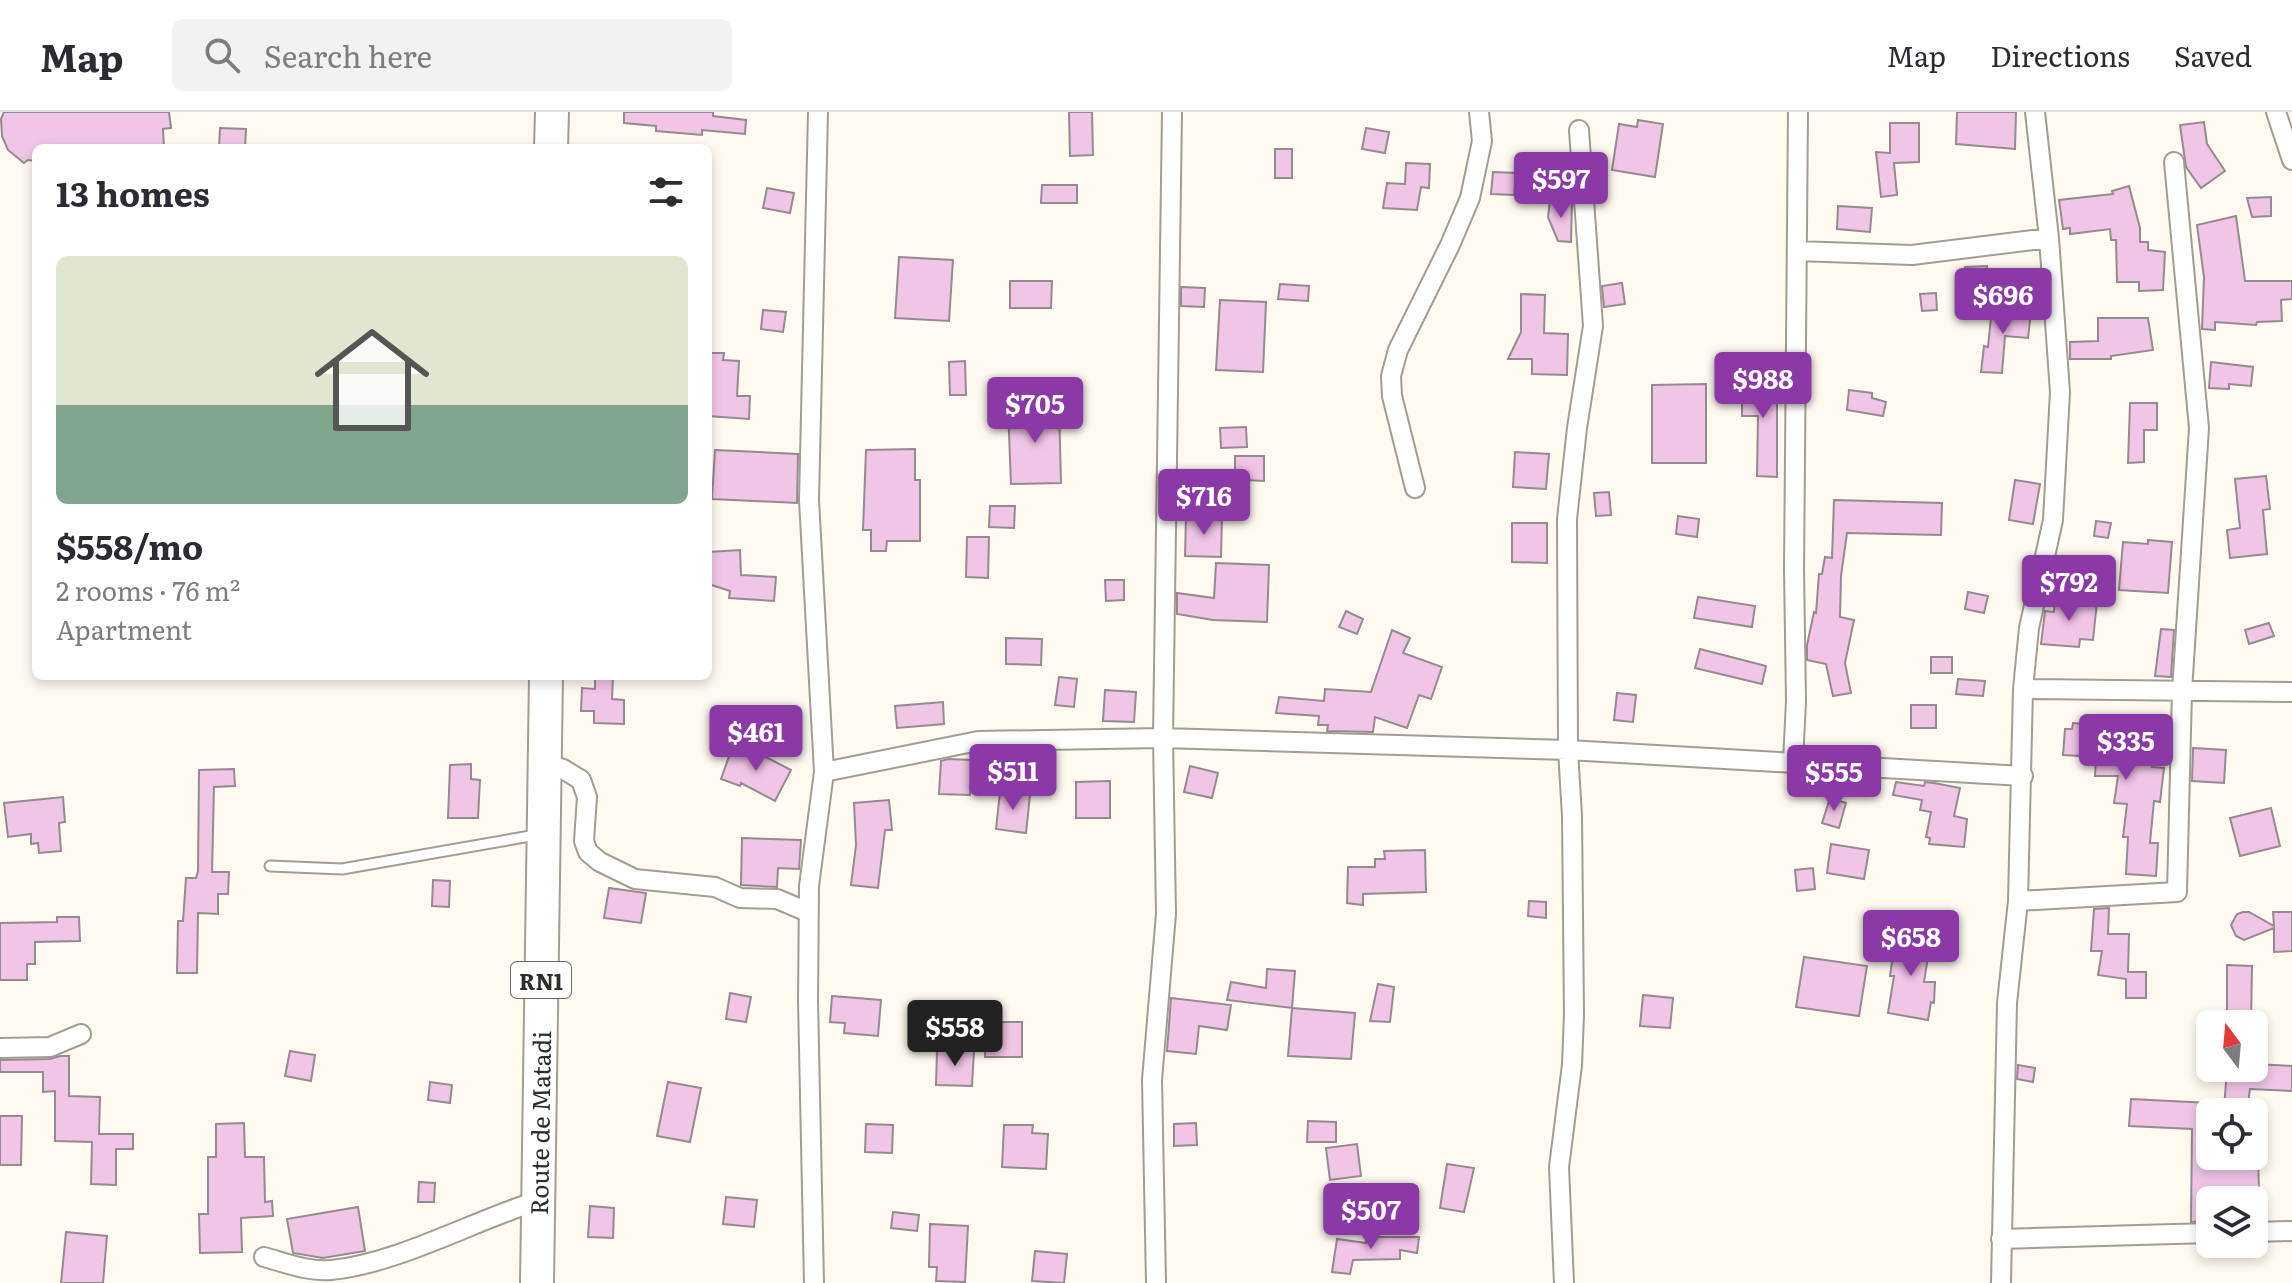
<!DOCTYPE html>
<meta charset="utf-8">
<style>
:root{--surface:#fff;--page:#f2f2f3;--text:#2b2b33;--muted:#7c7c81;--line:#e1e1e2;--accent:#8c39a8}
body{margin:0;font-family:Literata,serif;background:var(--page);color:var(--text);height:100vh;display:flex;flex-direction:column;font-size:30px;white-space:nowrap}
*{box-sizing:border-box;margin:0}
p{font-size:26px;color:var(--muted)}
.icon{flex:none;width:44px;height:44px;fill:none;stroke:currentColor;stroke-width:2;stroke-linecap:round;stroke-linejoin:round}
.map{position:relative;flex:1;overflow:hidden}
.details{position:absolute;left:32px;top:32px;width:680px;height:536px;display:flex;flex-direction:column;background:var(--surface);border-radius:12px;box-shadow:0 4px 12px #0003}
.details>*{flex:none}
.needle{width:52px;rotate:344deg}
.tools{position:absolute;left:2196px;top:898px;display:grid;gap:16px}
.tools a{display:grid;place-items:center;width:72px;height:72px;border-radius:12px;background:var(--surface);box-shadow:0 4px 12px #0003;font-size:40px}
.price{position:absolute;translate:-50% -68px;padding:0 18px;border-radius:8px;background:var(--accent);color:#fff;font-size:26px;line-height:52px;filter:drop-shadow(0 2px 4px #0008)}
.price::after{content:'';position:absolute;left:50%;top:48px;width:24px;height:18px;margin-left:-12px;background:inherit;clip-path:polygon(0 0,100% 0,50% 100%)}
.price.selected{background:#222;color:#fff}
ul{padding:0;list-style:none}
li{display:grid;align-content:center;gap:16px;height:424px;padding:0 24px}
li+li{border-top:2px solid var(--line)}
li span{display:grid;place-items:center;height:248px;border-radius:12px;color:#555}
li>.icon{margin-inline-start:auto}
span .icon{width:144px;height:144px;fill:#fffc;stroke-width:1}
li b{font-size:34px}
h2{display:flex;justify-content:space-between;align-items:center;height:96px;padding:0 24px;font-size:34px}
header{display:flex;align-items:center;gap:48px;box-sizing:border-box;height:112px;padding:0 40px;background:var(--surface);border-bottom:2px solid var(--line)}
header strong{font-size:38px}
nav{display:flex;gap:44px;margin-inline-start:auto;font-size:28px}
.search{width:560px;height:72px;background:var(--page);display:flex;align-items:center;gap:20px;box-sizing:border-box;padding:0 28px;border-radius:12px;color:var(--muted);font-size:30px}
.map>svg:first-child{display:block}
.building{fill:#f1c5e6;stroke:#958992;stroke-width:2}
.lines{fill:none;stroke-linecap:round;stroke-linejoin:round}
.lane-casing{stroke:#a29d90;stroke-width:13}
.street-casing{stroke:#a29d90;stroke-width:22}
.highway-casing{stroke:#a29d90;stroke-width:36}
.lane{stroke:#fff;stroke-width:9}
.street{stroke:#fff;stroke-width:18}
.highway{stroke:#fff;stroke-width:32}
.labels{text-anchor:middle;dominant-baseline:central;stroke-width:6;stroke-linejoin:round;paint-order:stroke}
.shield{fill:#fff;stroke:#6d6b68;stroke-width:2}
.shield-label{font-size:22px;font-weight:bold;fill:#2e2c27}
.street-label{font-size:24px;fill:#2e2c27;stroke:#fff}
</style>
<header>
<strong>Map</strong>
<div class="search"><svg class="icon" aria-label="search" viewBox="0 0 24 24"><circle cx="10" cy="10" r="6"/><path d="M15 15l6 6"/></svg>Search here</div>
<nav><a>Map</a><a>Directions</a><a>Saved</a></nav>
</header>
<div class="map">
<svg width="2292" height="1171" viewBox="0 0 2292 1171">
<rect width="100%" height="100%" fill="#fffaf0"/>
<path class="building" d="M4,0H169L171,16L163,17L164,36H36V49L28,48L24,51L8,38L2,24L1,7Z
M624,0H713V4L746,8L745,22L702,18V23L656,19V14L624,11Z
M1069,0H1092L1093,43L1070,44Z
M1957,0H2016L2015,37L1956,32Z
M1638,8L1663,12L1655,65L1612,58L1619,12L1637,15Z
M2204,10L2207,32L2225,59L2201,76L2186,55L2180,13Z
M1890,11H1919V50L1894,51L1897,83L1881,85L1876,40L1890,41Z
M220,16L246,17L245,36H219Z
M1366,16L1389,20L1385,41L1362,37Z
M1275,37H1292V66H1275Z
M1406,51L1430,52L1429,76L1421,75L1417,98L1383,96L1387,71L1405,72Z
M1493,60L1516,61L1514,83L1491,82Z
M1042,73H1077V91H1041Z
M2129,74L2140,116V130H2148V138L2165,140L2163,178L2139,179V170H2117L2116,128H2111L2110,117L2070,122V116L2063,117L2059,88L2113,82L2112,79Z
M767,76L794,81L790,101L763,96Z
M2271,85V104L2252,105L2247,86Z
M1550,89L1572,91L1571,130L1558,129L1548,105Z
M1838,94L1872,96L1870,120L1837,117Z
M2236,104L2245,169H2292V187L2281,188L2282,209L2257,210L2256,213L2215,210V218L2202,217L2204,165L2197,113Z
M899,145L953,148L949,209L895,206Z
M1987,154L1989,185L1967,186L1965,155Z
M1010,169H1052L1051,196H1010Z
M1622,171L1625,192L1604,195L1602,174Z
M1280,172L1309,174L1308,189L1278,187Z
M1181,175L1205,176L1204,195L1181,194Z
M1936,181L1937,198L1922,199L1920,182Z
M1521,182L1545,183L1544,221L1568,222L1567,263L1532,262V247H1508L1521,220Z
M1220,188L1266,190L1263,260L1216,258Z
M1992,196L2031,200L2028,226L2005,224L2002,261L1981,260L1984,234L1988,235Z
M763,198L786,200L783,220L761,217Z
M2098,206H2148L2153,238L2111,244V247H2070V230L2098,229Z
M708,241H724L723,248L739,249L737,284H750L749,307L708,304Z
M965,249L966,283H950L949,250Z
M2211,250L2253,255L2251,274L2229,272V277L2209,276Z
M1742,265H1777V365L1757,364L1758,304H1742Z
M1706,272V351H1652V273Z
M1849,278L1872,281V286L1886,290L1883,304L1847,298Z
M2130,291H2157V318H2144V350L2128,351Z
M1059,294L1061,371L1011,372L1008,296Z
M1246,315L1247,335L1221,336L1220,316Z
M915,337V368H920V429H887L886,439H871V418H863L866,338Z
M715,338L798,342L797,391L712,387Z
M1515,340L1549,342L1546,377L1513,375Z
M1235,344H1264V369L1245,368V359H1235Z
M2266,364L2270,397L2263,398L2267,442L2230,446L2227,418L2240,416L2235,367Z
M2015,368L2040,372L2033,412L2009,408Z
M1609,380L1611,403L1596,404L1594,381Z
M1834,388L1942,391L1941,423L1847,421L1841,464L1840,505L1854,508L1845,551L1851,581L1833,584L1826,552L1807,548V533L1814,500L1816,501L1819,462H1822L1825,445L1832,446Z
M990,394H1015L1014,416L989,415Z
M1678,404L1699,407L1697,425L1676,422Z
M1186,405L1222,406L1221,445L1185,444Z
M2096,409L2111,411L2108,426L2094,424Z
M1512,411H1547V451L1512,450Z
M967,425H989L988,466L966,465Z
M2148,428L2172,430L2168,481L2119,478L2123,430L2148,432Z
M740,438L741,463L776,465L774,489L729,486L730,479L708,472V440Z
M1216,451L1269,453L1267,510L1213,508L1177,502V481L1214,486Z
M1105,468H1124V488L1106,489Z
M1968,480L1988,484L1984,501L1965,497Z
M1698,485L1755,494L1752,515L1694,506Z
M2055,486L2097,490L2093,528L2080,527L2079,535L2041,532L2045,499L2054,500Z
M1346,499L1363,507L1357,522L1339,515Z
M2269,511L2274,524L2249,532L2245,518Z
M2161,517L2174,518L2171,565L2155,564Z
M1392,518L1410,526L1403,541L1442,555L1431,587L1419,583L1407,616L1375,605L1373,620L1327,619L1328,613H1318L1319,604L1276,601L1279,585L1324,589L1325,577L1371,580Z
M1006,526L1042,527L1041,553L1006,552Z
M1700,537L1766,554L1762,572L1695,556Z
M1931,545H1952V561H1931Z
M595,564H613L612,587L624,588V612L594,611V599H581L582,576L595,577Z
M1059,565L1077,567L1074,595L1055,593Z
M1958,567L1985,569L1983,584L1956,582Z
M1105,578L1136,580L1134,610L1103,609Z
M1617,581L1636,583L1633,610L1614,608Z
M943,590L944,612L897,616L895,594Z
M1911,593H1936V616H1911Z
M2073,611L2155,619L2152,655L2164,656L2160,690L2154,689L2150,731H2158L2156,764L2126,762L2128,725H2123L2127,692L2114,691L2118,664H2095L2096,645L2063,643L2065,617H2072Z
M732,636L760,646L762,643L791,658L775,689L741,671L740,674L721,667Z
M2193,636L2226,638L2224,671L2192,669Z
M948,647L972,648L970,683L939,682L941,649Z
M471,652V667L480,668L478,706H448L450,653Z
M1190,654L1218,661L1212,686L1184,680Z
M234,657L235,674L214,675L212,760H229L228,782H218V802L198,801L197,861H177L178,809H183L186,766H196L198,759L199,658Z
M1110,669V706H1076V670Z
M1896,670L1924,674L1925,670L1934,671L1960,676L1954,704L1967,707L1964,735L1929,732L1930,726L1926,725L1931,700L1920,698L1922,688L1893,683Z
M1000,680L1030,683L1026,721L996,717Z
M63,685L65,710L59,711L61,739L39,741L38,731L31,732V722L8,725L4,691Z
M1830,686L1846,691L1839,716L1822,711Z
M889,688L892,718H885L878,776L851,773L856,733L854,691Z
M2271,696L2280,734L2240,744L2230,706Z
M742,726L801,728L799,757L778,756L777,775L741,773Z
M1831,732L1869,738L1864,767L1827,761Z
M1425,738L1426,780L1363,782V793L1347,791L1348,755H1375V747H1385L1384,739Z
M1813,756L1815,777L1797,779L1795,758Z
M433,768L450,769L449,795L432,794Z
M609,776L646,781L641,811L604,806Z
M1529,789L1546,790V806L1528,804Z
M2109,796L2108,822H2129L2128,860H2146V886H2126V867L2098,863L2102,839H2091L2094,797Z
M2243,800H2249L2274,814L2273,800H2292V839L2274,840V816L2244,828L2236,824L2231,813L2237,802Z
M57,805H79L80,829L35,830V852H27V868H0V811L57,810Z
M1896,822L1931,826L1924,870H1935L1934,891L1931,890L1928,908L1888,901L1894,864H1890Z
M1804,845L1867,854L1859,904L1796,895Z
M2227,853L2252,854L2251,912H2227Z
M1267,857L1295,859L1292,896L1227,888L1231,870L1266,876Z
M1378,872L1394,875L1390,910L1370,909Z
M730,881L751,885L746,910L726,907Z
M1643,883L1673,886L1670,916L1640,914Z
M832,884L881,888L878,924L844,921L845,911L830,910Z
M1171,886L1231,893L1227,918L1199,914L1196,942L1167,939Z
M1292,896L1355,901L1351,947L1288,944Z
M985,910H1022V945H985Z
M937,938L974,939L972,974L936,973Z
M290,939L315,943L311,969L285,964Z
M60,944H69V984L100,985L99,1022H133V1037H116V1073L91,1072L92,1030L55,1029V979L43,980V960H0V948L50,947Z
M2254,952L2292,954V979L2250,977L2247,999L2224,997L2227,956H2254Z
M2018,953L2035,956L2033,970L2017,967Z
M430,970L452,973L450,991L428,988Z
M668,970L701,976L690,1030L657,1024Z
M2131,987L2210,991V1044L2258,1045L2259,1077L2222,1078V1088H2210V1109L2191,1110L2192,1017L2129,1014Z
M0,1004H22L21,1053H0Z
M1308,1009L1336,1010V1030H1307Z
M244,1011L245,1045H264L265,1090L272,1089L273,1104L241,1106L242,1140L200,1141L199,1102H208V1045H216V1012Z
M1196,1011L1197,1033L1174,1034V1012Z
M866,1012L893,1013L892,1041L865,1040Z
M1004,1013H1033L1032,1021L1048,1022L1046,1057L1002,1055Z
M1357,1032L1361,1064L1330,1068L1326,1036Z
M1447,1052L1474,1056L1464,1100L1440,1096Z
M419,1070L435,1071L434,1090H418Z
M726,1085L757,1088L754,1115L723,1112Z
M590,1094L614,1096L613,1126L588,1125Z
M358,1095L365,1139L323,1146L293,1141L287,1107Z
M893,1100L919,1103L917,1119L891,1116Z
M930,1112L968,1114L965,1170L936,1169L937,1155H929Z
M66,1120L107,1124L103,1171H61Z
M1366,1125H1419L1417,1141L1400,1138V1147L1353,1148L1350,1162L1332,1160L1337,1127L1366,1131Z
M1035,1139L1067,1142L1064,1171L1032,1169Z"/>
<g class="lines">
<defs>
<path id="lane" d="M270,754L342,757L536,723"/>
<path id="street" d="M2276,0L2292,48
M1797,139L1912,143L2049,126
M1415,376L1392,284L1391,264L1398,238L1450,133L1470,86L1482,29L1479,0
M2023,577L2292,580
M1793,650L1796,589L1794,458L1798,0
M545,651L563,657L581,668L587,685L584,729L588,740L600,750L635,767L715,775L740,786L777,787L808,800
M824,660L978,629L1163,626L1568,638L2023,664
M2018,789L2177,780L2182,579L2199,316L2174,50
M0,936L50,935L81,922
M2254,1120L2292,1119
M2001,1127L2210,1121
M264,1145C286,1151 308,1160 331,1158C396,1152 473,1109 537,1089
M814,1171L808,889L809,774L824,660L809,388L818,0
M1156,1171L1152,968L1166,802L1163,626L1172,0
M1564,1171L1559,1055L1572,953L1574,903L1572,704L1568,638L1567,407L1577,316L1593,214L1579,18
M2001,1171L2007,891L2018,789L2023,577L2029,516L2053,408L2060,280L2049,126L2035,0"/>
<path id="highway" d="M551,36L552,0
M537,1171L546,564"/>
</defs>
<use href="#lane" class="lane-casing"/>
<use href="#street" class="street-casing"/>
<use href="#highway" class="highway-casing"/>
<use href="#lane" class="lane"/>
<use href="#street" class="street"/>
<use href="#highway" class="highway"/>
</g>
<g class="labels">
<rect class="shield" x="511" y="850" width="60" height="36" rx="6"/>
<g class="shield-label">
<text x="541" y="868">RN1</text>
</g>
<g class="street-label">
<text transform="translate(539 1011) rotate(-89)">Route de Matadi</text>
</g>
</g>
</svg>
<div class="tools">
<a><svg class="needle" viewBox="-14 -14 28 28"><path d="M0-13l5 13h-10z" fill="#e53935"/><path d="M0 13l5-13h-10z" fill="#7c7c81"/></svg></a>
<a><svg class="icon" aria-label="locate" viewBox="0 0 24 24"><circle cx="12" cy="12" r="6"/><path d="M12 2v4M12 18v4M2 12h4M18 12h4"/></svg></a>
<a><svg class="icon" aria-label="layers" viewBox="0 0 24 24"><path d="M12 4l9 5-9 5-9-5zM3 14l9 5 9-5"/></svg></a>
</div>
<b class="price" style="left:1561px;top:108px">$597</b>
<b class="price" style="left:2003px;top:224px">$696</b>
<b class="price" style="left:1763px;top:308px">$988</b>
<b class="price" style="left:1035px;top:333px">$705</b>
<b class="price" style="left:1204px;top:425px">$716</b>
<b class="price" style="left:2069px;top:511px">$792</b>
<b class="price" style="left:756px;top:661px">$461</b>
<b class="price" style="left:2126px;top:670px">$335</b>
<b class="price" style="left:1013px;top:700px">$511</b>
<b class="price" style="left:1834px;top:701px">$555</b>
<b class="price" style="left:1911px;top:866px">$658</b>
<b class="price selected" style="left:955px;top:956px">$558</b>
<b class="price" style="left:1371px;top:1139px">$507</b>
<section class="details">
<h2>13 homes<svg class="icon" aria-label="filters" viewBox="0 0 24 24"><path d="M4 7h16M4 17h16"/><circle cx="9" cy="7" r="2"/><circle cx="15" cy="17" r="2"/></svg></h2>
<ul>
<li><span style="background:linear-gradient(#dfe7d0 60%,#7fa58c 0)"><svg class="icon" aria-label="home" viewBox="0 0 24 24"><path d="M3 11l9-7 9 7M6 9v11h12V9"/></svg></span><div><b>$558/mo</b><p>2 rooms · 76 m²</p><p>Apartment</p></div></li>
</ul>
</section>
</div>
